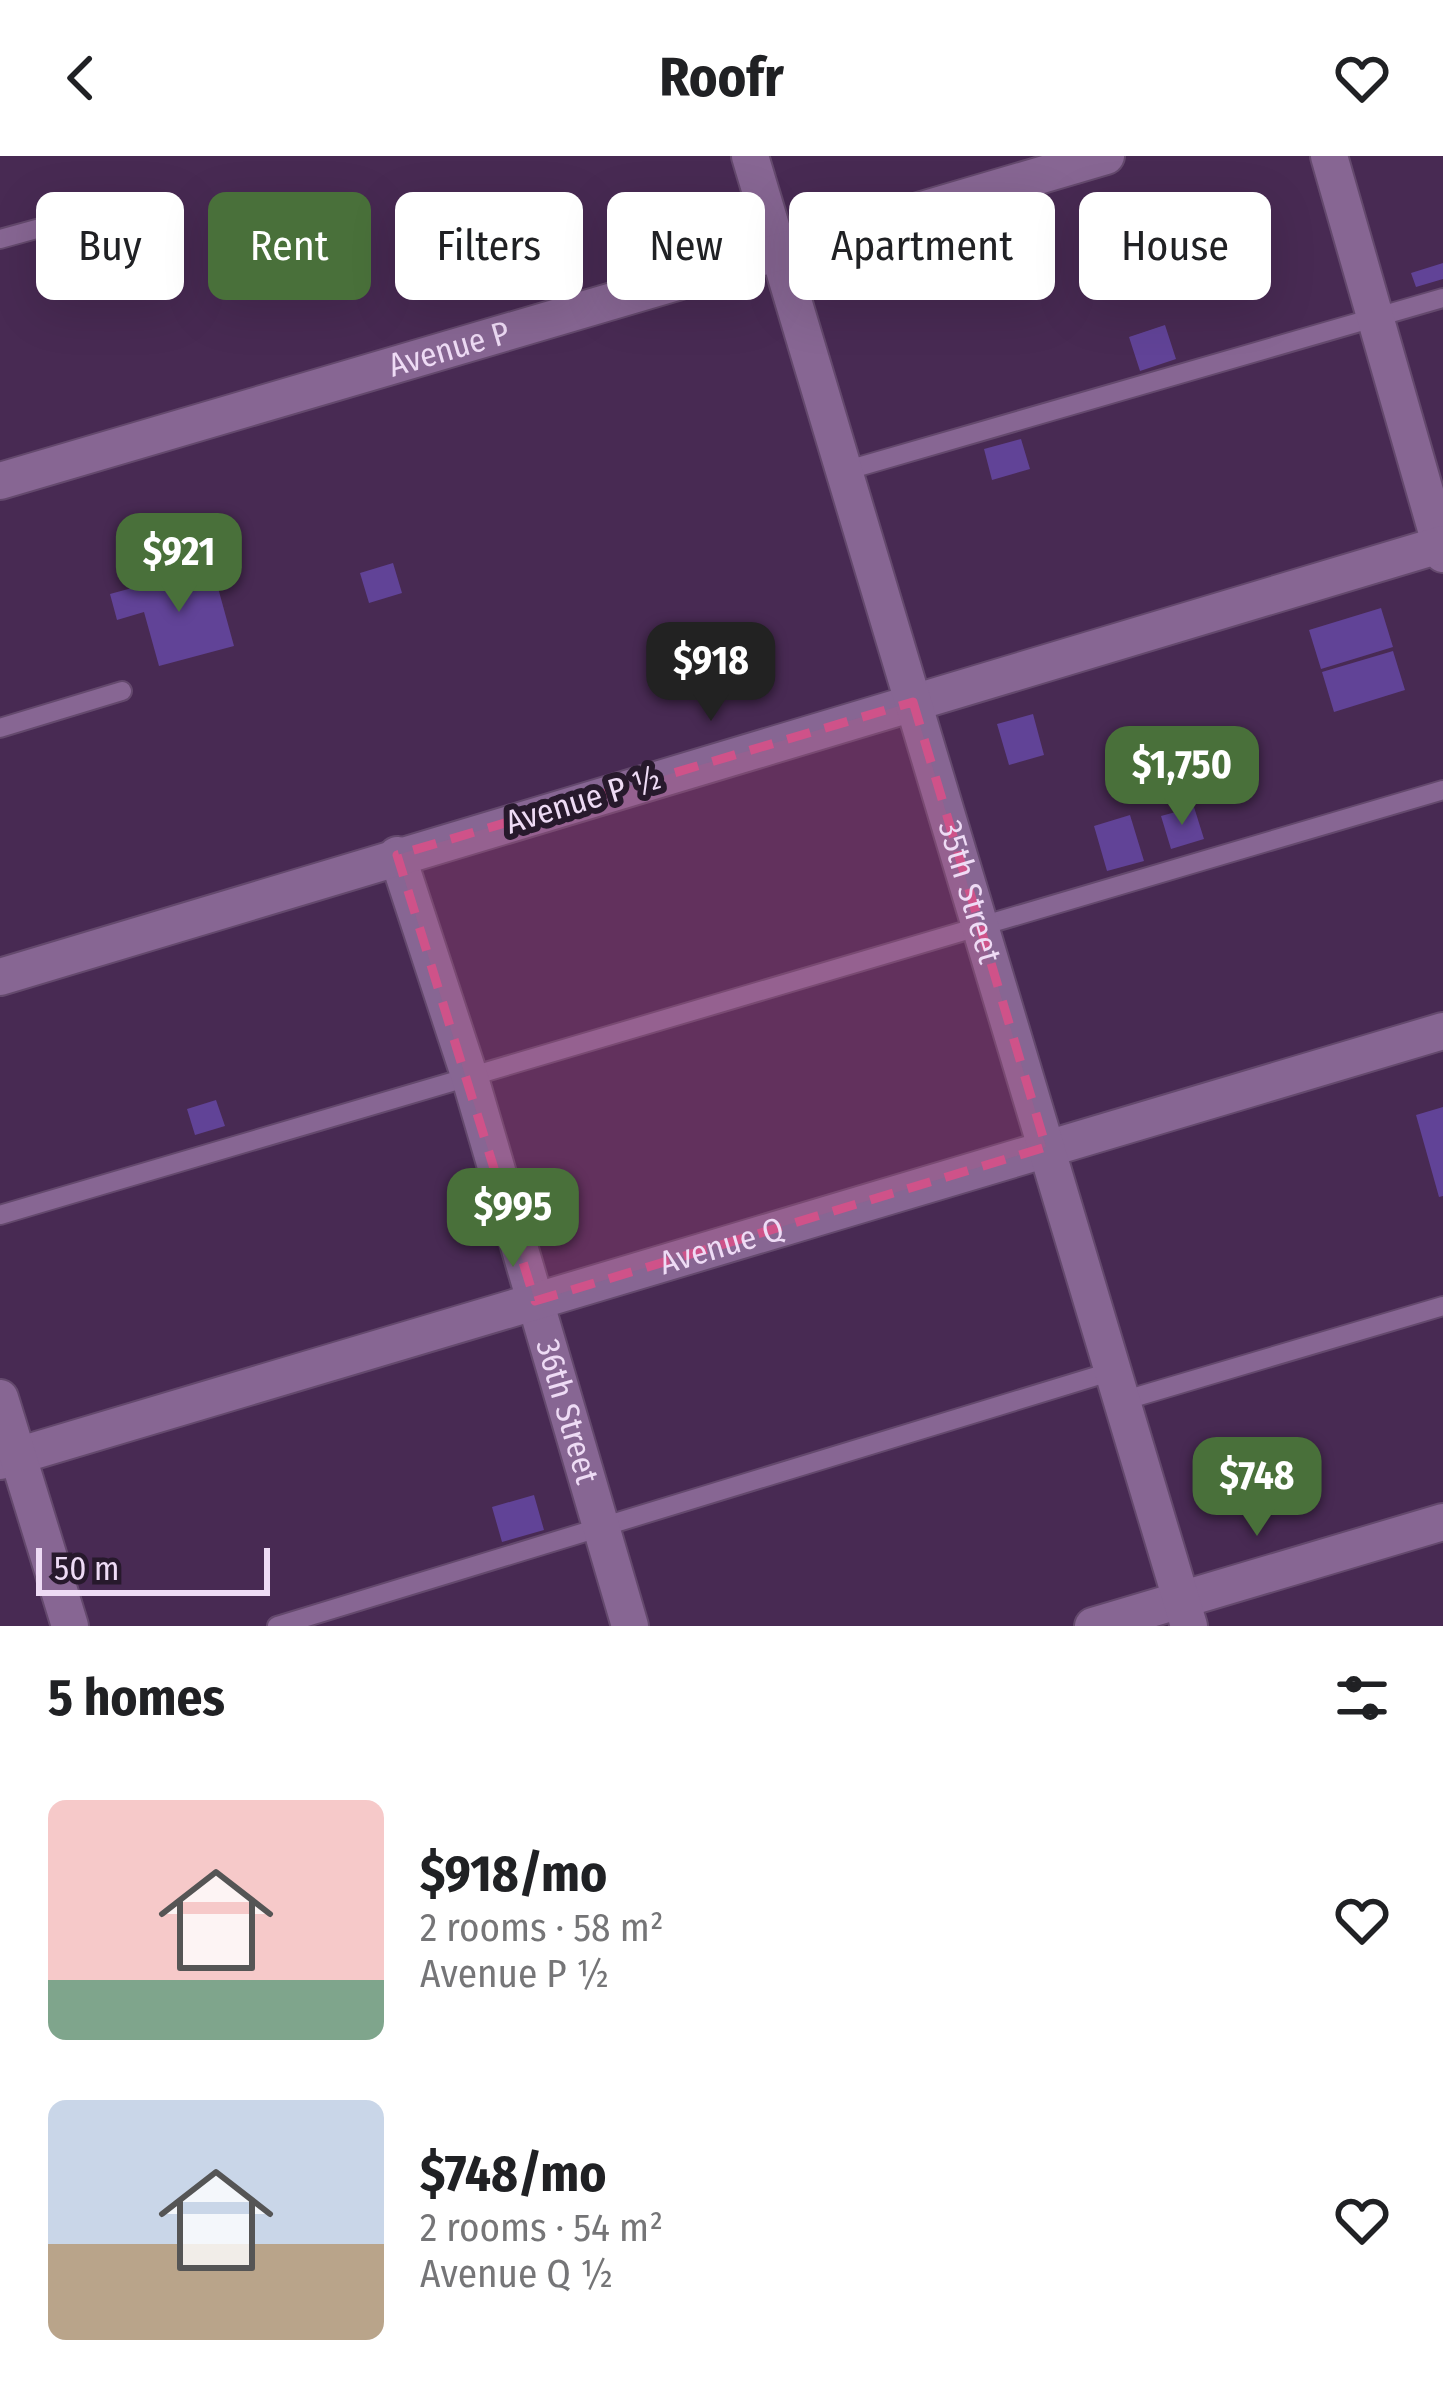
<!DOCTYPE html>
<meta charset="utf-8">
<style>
:root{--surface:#fff;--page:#f2f2f2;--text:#202124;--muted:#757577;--accent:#49703a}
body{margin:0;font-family:"Fira Sans Condensed",sans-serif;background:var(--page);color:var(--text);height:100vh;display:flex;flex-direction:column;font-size:45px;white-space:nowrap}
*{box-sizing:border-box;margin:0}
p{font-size:39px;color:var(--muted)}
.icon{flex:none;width:66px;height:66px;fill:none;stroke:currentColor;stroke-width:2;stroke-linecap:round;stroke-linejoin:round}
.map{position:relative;height:1470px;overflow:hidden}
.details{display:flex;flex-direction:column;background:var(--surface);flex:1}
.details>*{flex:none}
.top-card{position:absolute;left:36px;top:36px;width:1371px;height:108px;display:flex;gap:24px}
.scale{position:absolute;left:36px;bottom:30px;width:234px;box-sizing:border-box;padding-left:12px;border:6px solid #eedbf5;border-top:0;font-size:33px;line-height:42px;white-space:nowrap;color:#eedbf5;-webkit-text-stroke:9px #27192c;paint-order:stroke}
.price{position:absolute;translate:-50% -102px;padding:0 27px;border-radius:24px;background:var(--accent);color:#fff;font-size:39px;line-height:78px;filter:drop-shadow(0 3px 6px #0008)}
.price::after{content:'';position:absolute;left:50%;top:72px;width:36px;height:27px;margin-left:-18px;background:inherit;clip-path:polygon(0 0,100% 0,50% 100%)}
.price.on{background:#222;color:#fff}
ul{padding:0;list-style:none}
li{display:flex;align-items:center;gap:36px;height:300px;padding:0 48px}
li span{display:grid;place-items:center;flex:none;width:336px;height:240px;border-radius:18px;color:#555}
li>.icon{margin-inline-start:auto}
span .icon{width:144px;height:144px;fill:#fffc;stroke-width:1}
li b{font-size:51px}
h2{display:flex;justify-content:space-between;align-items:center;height:144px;padding:0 48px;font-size:51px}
.pill{padding:0 42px;border-radius:18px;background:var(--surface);box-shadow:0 12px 48px #0002;font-size:42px;line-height:108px}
.pill.on{background:var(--accent);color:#fff}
header{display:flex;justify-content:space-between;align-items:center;height:156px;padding:0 48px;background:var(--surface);font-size:54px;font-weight:700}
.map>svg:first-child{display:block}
.building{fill:#614397}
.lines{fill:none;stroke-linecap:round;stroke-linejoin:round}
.lane-casing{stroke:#64496d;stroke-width:22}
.street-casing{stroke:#64496d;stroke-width:40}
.secondary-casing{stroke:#64496d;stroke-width:40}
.lane{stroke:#876693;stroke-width:18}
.street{stroke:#876693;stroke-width:36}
.secondary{stroke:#876693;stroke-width:36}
.marked{fill:#cf5289;fill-opacity:0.2;stroke:#cf5289;stroke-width:9;stroke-dasharray:24 15;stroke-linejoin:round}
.labels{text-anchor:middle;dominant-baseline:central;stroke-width:12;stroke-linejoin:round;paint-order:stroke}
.street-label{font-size:33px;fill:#eedbf5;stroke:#27192c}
</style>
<header><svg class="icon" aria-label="back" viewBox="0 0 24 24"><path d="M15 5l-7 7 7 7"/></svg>Roofr<svg class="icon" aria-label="heart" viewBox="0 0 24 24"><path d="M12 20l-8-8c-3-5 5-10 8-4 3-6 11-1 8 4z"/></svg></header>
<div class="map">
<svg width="1443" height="1470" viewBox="0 0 1443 1470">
<rect width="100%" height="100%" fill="#482a53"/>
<path class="building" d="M1443,107V123L1416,131L1411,117Z
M1165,169L1176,203L1140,215L1129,181Z
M1021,283L1030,313L992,324L984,293Z
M393,407L402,437L369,447L360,417Z
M212,410L234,490L159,510L144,456L117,464L110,438Z
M1381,452L1393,491L1321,513L1309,474Z
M1393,495L1405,534L1334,556L1322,516Z
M1033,558L1044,599L1009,609L997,568Z
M1194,651L1204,683L1171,693L1161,660Z
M1130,659L1144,705L1107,715L1094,670Z
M216,944L225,970L195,979L187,953Z
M1443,951V1040L1439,1041L1416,959Z
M534,1339L544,1374L502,1386L492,1351Z"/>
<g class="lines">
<defs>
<path id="lane" d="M0,83L51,69
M844,315L1443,142
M0,572L122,535
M0,1059L1443,634
M1122,1245L1443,1150
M277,1470L1113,1215"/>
<g id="street">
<path d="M1329,0L1443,398"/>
<path id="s1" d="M397,699L470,922L630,1470"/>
<path d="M0,821L1443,388"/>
<path id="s2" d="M0,1305L1443,875"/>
<path d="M1093,1470L1443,1366"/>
</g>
<g id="secondary">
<path id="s3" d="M750,0L1189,1470"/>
<path id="s4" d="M0,325L1106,0"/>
<path d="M0,1242L70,1470"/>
</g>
</defs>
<use href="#lane" class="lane-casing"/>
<use href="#street" class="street-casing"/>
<use href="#secondary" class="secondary-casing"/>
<use href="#lane" class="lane"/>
<use href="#street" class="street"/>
<use href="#secondary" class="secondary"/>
</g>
<path class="marked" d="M913,546L1046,991L535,1145L397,699Z"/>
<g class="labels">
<g class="street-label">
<text stroke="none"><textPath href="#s4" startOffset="468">Avenue P</textPath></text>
<text transform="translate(583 644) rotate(-17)">Avenue P ½</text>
<text stroke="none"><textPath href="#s3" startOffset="768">35th Street</textPath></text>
<text stroke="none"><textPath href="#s2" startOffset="753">Avenue Q</textPath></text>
<text stroke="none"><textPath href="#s1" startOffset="582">36th Street</textPath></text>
</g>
</g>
</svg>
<div class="scale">50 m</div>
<b class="price" style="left:179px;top:459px">$921</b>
<b class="price on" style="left:711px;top:568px">$918</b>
<b class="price" style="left:1182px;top:672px">$1,750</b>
<b class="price" style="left:513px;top:1114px">$995</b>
<b class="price" style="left:1257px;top:1383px">$748</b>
<div class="top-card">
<a class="pill">Buy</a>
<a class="pill on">Rent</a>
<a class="pill">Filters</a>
<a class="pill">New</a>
<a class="pill">Apartment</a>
<a class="pill">House</a>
</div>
</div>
<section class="details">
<h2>5 homes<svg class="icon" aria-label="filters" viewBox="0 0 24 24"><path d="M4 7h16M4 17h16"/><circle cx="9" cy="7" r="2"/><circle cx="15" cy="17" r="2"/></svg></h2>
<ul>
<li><span style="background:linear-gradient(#f6c9c9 75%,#7fa58c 0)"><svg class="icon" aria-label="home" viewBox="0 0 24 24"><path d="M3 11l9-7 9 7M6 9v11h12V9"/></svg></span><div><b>$918/mo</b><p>2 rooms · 58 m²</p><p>Avenue P ½</p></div><svg class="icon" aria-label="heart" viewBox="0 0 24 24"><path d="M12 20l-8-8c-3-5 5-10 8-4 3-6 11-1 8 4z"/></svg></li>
<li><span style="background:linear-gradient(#c9d6e8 60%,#b9a48a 0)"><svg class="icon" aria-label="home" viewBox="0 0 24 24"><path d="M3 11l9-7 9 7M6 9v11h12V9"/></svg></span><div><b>$748/mo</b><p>2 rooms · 54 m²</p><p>Avenue Q ½</p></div><svg class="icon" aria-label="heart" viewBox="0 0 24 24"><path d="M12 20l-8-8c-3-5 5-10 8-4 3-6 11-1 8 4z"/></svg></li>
</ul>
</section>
